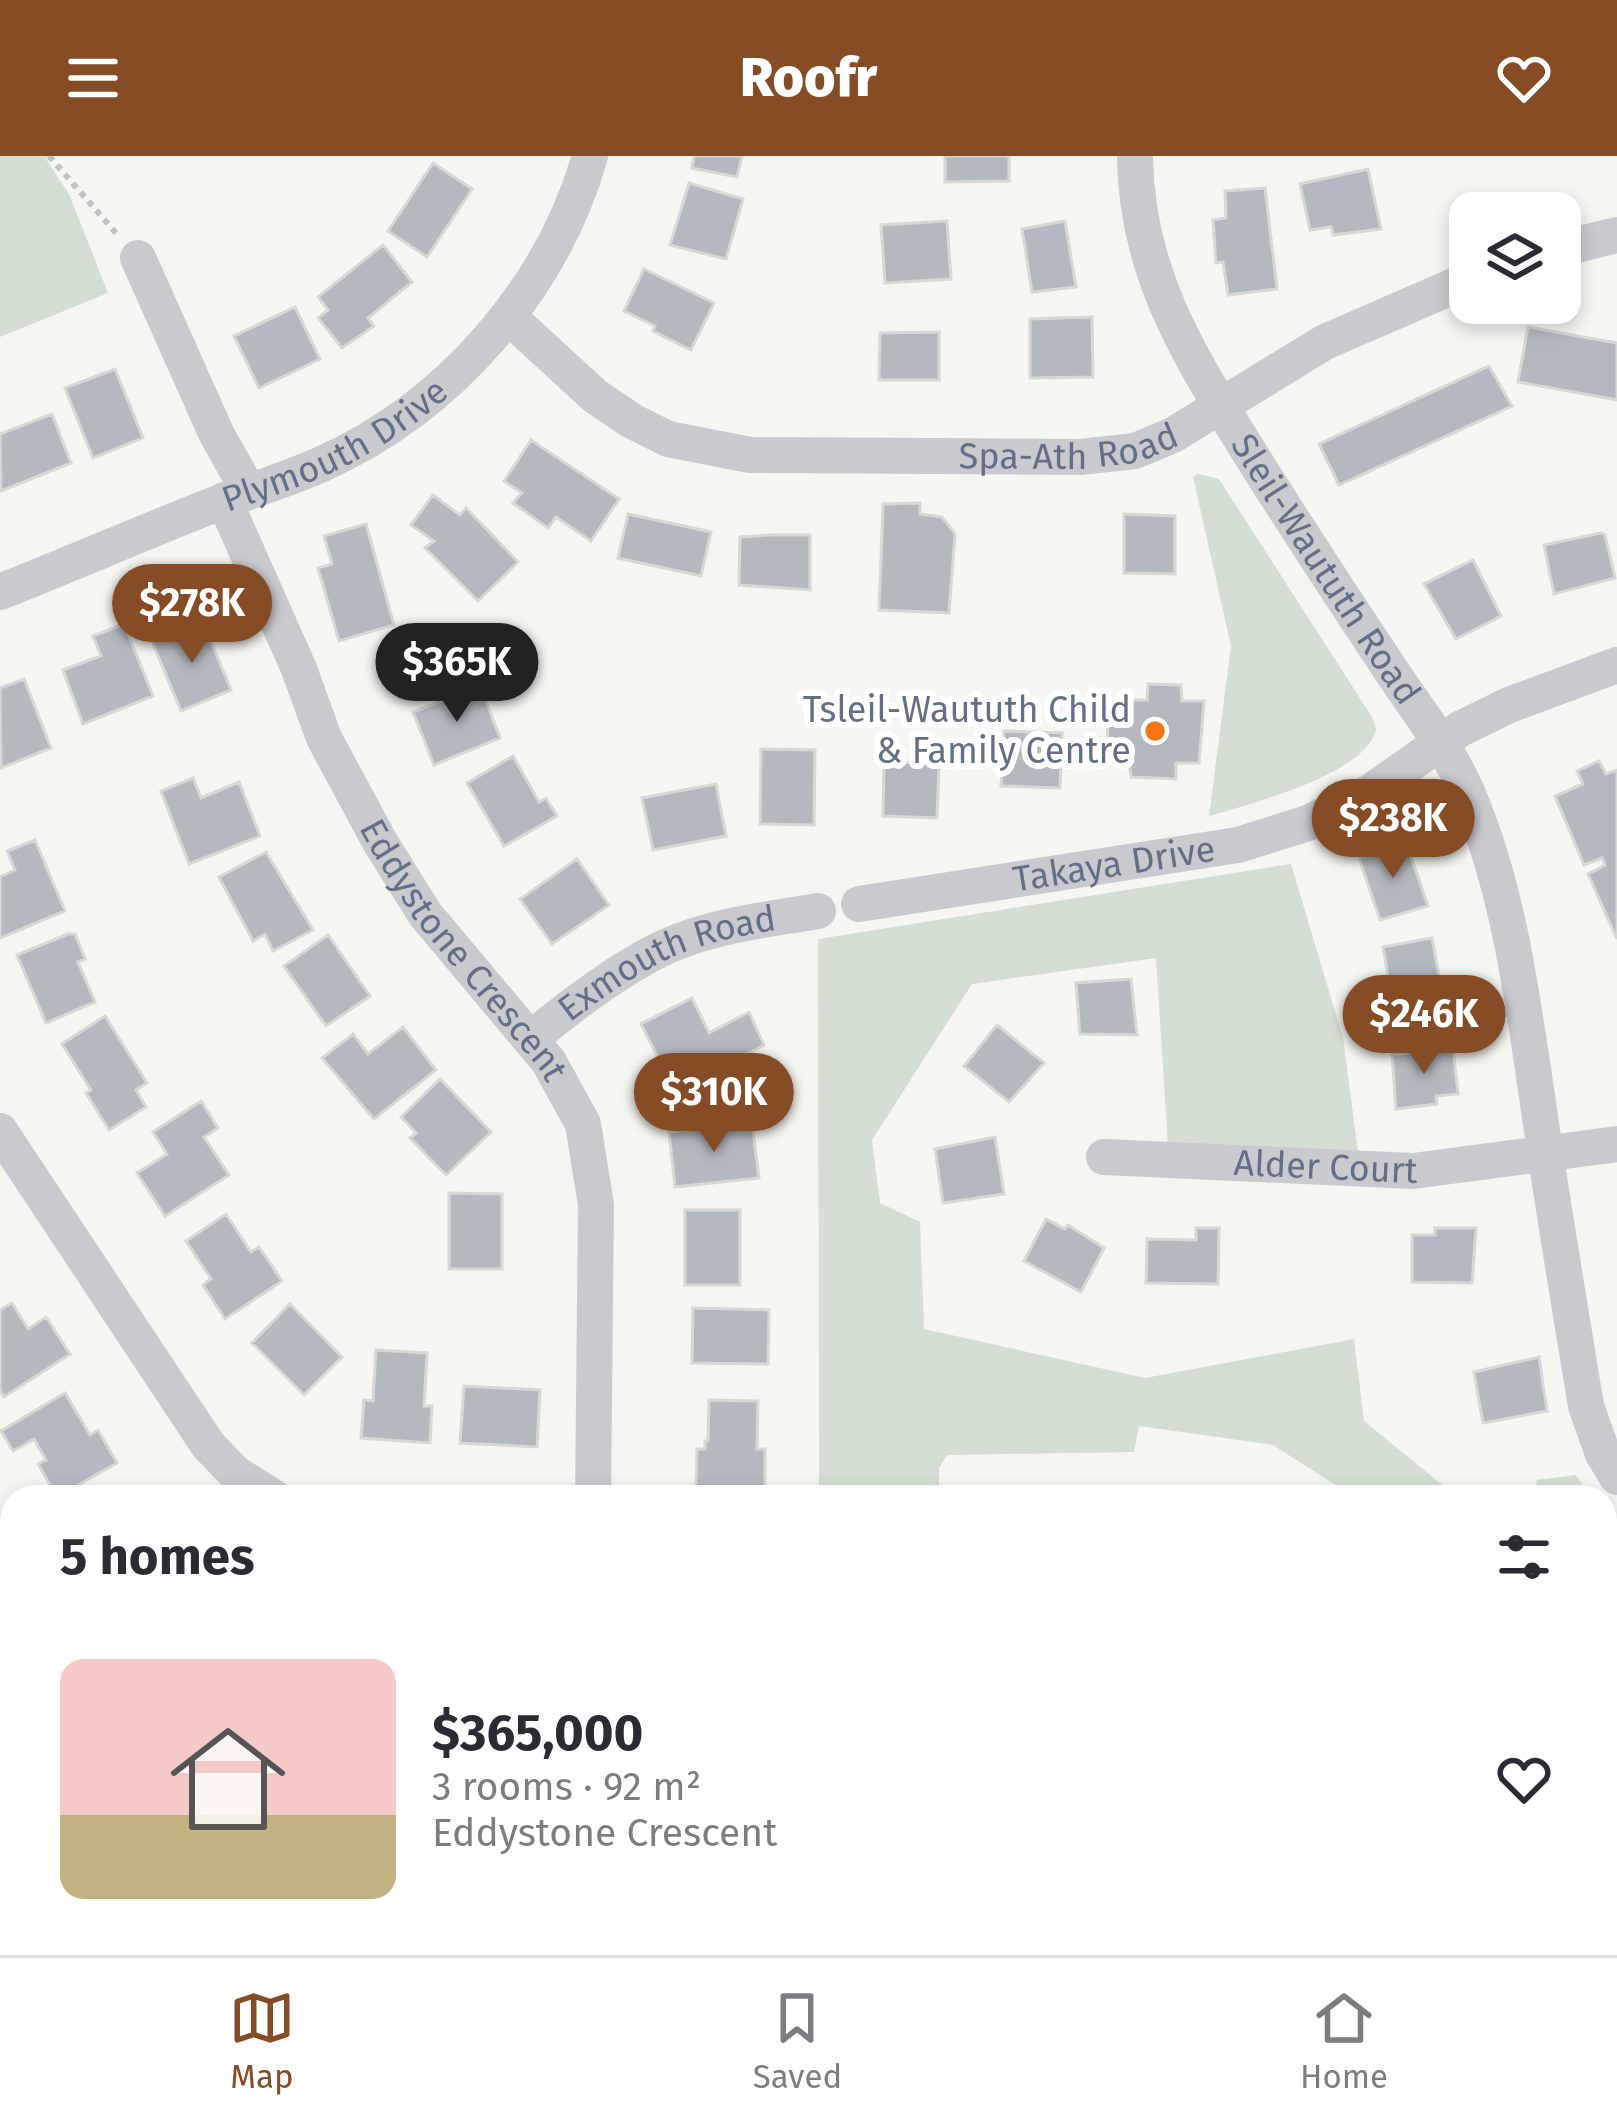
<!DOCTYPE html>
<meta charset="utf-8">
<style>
:root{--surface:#fff;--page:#f7f7f7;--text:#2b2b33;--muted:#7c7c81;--line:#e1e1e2;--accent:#854c26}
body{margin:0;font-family:"Fira Sans",sans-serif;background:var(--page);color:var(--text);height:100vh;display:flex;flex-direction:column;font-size:45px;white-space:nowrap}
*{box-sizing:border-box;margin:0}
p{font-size:39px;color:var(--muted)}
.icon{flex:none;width:66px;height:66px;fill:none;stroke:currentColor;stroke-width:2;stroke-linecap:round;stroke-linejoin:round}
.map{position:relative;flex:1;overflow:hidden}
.sheet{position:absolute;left:0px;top:1329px;width:1617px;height:471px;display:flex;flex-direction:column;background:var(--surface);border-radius:36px 36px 0 0;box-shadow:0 6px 18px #0003}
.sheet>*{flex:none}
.tools{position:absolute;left:1449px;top:36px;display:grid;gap:24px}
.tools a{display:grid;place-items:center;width:132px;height:132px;border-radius:24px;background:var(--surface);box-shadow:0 6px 18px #0003;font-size:60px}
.price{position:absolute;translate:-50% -102px;padding:0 27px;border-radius:42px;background:var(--accent);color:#fff;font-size:39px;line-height:78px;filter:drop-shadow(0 3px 6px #0008)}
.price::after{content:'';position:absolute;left:50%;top:72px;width:36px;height:27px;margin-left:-18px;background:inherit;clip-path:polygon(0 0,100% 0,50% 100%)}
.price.selected{background:#222;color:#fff}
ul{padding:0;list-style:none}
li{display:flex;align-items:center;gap:36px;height:300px;padding:0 60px}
li span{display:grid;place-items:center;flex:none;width:336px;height:240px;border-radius:24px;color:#555}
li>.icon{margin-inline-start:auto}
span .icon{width:144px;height:144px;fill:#fffc;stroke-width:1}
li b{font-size:51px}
h2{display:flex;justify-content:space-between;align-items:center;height:144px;padding:0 60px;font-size:51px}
header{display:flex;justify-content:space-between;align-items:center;height:156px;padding:0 60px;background:var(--accent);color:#fff;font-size:54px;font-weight:800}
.tabs{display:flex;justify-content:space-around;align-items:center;height:168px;border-top:3px solid var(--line);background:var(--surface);font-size:33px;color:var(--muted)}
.tabs a{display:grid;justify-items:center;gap:6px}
.tabs .selected{color:var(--accent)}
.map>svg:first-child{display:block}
.green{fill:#d4ded2}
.building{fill:#b4b9c0;stroke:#d7d7d4;stroke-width:3}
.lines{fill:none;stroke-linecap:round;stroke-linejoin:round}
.path{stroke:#c0c2c4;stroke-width:6;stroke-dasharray:6 6;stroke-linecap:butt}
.minor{stroke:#c8cace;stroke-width:36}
.poi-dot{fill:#f37515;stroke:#fff;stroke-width:4.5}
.labels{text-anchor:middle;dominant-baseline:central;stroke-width:12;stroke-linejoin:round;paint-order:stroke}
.street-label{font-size:36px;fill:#626f86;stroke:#fff}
.poi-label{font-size:36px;fill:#626f86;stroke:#fff;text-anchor:end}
</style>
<header><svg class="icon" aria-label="menu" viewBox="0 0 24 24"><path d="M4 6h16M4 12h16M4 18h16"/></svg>Roofr<svg class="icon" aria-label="heart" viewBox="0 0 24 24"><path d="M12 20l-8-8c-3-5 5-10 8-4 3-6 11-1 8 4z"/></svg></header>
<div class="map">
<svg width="1617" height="1799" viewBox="0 0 1617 1799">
<rect width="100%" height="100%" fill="#f5f6f2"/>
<path class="green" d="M0,0H48L46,3L69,38L108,137L0,181Z
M1198,318L1219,323L1372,561L1376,573C1368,618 1249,648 1209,660L1231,490L1193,321Z
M1291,708L1343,882L1359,1003L1168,990L1156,802L972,828L872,984L880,1047L920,1066L924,1173L1145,1222L1354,1183L1364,1265L1457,1341H1354L1273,1289L1139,1270L1134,1296L947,1299L939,1312V1341H819L818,783Z
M1576,1319L1590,1341H1534L1537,1324Z
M783,1788H1450L1448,1799H1275L1236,1793L1233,1799H780Z"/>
<path class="building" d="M694,0H742L737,21L692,12Z
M945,0H1009V25L945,26Z
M433,7L472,33L427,101L388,75Z
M1368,13L1381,73L1333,79L1331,71L1310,74L1300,28Z
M689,27L743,43L726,103L670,89Z
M1265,32L1277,133L1228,139L1223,106L1216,107L1213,64L1226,62L1225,35Z
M947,65L951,123L885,127L881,69Z
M1065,65L1076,131L1032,136L1022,73Z
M383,89L412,126L368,162L374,170L342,192L318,162L328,154L318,141Z
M644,113L714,147L691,194L653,175L655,170L624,155Z
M295,151L320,203L259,232L234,180Z
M1092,161L1093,221L1030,222V163Z
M1528,171L1617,187V244L1518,226Z
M939,176V224H879L880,177Z
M1489,210L1512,250L1339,329L1319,288Z
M115,213L143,282L93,302L65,232Z
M52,258L71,307L1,335L0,278Z
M531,284L619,343L591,385L556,361L548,372L513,347L522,337L504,325Z
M433,339L460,359L466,352L518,406L478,445L425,392L434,385L411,369Z
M920,347V358L942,361L955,378L949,457L879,454L883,348Z
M628,358L711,376L701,420L618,402Z
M1124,358L1175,360V418L1124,417Z
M366,368L394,469L339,485L318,412L332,408L324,380Z
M1601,377L1605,379L1615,422L1554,438L1544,389Z
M770,379H810V434L739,429L740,381Z
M1473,404L1501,460L1456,483L1424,428Z
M202,464L231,534L181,555L152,485Z
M124,468L153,540L83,568L63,514L101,500L93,480Z
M24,523L51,592L1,612L0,532Z
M1148,528L1181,529L1182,545H1204L1199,607H1176V623L1131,621L1129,606L1107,604L1108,544H1147Z
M480,530L500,582L434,609L413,556Z
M1004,575L1062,577L1060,632L1001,630Z
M761,593L815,594L814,669L760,668Z
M513,600L539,646L546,642L557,660L504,690L467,627Z
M1599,605L1606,618L1617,614V783L1588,718L1605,709L1602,702L1584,709L1555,640L1583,628L1577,615Z
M884,606L939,607L937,662L883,660Z
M193,622L201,642L239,626L260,680L189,708L161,635Z
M716,628L726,680L653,694L642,642Z
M35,684L65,755L0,782V721L15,714L7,695Z
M1406,686L1428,750L1380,764L1359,702Z
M266,696L313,774L273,795L265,778L253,785L219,721Z
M577,703L609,749L552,788L520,743Z
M68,778H75L85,803L78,806L95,846L46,867L17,799Z
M328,779L370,840L326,870L284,810Z
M1432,782L1445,853L1395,862L1383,791Z
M1131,823L1137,879L1080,878L1076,827Z
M692,842L709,877L749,856L764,889L675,935L641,868Z
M105,860L147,927L136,934L146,951L109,974L86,937L91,934L62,888Z
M997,869L1044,907L1009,946L964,910Z
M403,871L436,914L374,963L322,902L353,878L368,898Z
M1453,892L1458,938L1436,940L1437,948L1396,953L1392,899Z
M440,923L491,976L446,1019L410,982L416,977L401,961Z
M201,945L218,972L204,981L229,1019L165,1060L137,1017L167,998L153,976Z
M752,967L759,1022L675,1031L669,976Z
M995,981L1004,1038L943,1047L935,993Z
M449,1037L502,1038V1113H449Z
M685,1054H740V1129H685Z
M226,1058L251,1096L259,1091L282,1125L225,1163L203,1129L211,1123L186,1085Z
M1046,1063L1065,1073L1068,1069L1104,1092L1081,1136L1024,1105Z
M1196,1072H1219L1218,1128L1146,1127L1147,1083L1196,1084Z
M1435,1072H1476L1472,1127L1412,1126V1079H1435Z
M12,1147L28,1173L46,1161L70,1198L4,1241L0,1234V1154Z
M290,1148L342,1201L304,1239L252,1187Z
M693,1152L769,1154L768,1208L692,1207Z
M376,1194L427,1197L424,1250H432L430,1287L361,1282L364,1244L373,1245Z
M1539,1201L1547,1255L1483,1267L1474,1216Z
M464,1230L540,1234L537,1291L460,1287Z
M65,1237L90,1279L98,1274L117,1307L57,1341L38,1308L46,1304L34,1283L13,1295L1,1275Z
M709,1244L758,1245L757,1293H765V1331H696L697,1293H705V1285H708Z
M1605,1478L1617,1481V1542L1605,1540Z
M0,1723H12V1788H7V1756H0Z"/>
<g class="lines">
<path class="path" d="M49,0L116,77
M0,1609H12"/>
<g class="minor">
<path id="s1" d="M1135,0C1136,125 1198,213 1261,315C1303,381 1346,447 1390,513C1416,552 1448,592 1467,636C1510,736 1523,847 1539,954C1553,1053 1570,1151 1586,1250L1603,1298L1617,1321"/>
<path d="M1560,93L1617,79"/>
<path d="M138,102L217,279L248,334"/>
<path id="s2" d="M508,160L595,240L632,265L668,283L750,299L1080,301L1135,295L1173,279L1325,186L1470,123"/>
<path id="s3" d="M224,344L299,513L324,582L380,686L425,758L549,906L583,968L596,1049L593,1341"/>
<path id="s4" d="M0,436C68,409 135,380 203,353C242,337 284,325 322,308C449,251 552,133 590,0"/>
<path id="s5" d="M859,748L1238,689L1308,667L1366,639L1460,573L1509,549L1617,509"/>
<path id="s6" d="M531,883C568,851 635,801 680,785C723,768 772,763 818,755"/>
<path d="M0,975L208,1289L235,1317L273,1341"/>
<path id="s7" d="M1104,1001L1413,1015L1617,988"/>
<path d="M1605,1610L1617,1612"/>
<path d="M793,1799L794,1788"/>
</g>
</g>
<circle class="poi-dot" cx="1155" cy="575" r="12"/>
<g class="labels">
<g class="street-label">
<text stroke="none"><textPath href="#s4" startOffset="366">Plymouth Drive</textPath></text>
<text stroke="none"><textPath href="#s2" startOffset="606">Spa-Ath Road</textPath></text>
<text stroke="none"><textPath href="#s1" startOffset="462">Sleil-Waututh Road</textPath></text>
<text stroke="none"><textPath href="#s5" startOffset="258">Takaya Drive</textPath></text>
<text stroke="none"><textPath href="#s3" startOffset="513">Eddystone Crescent</textPath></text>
<text stroke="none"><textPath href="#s6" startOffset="159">Exmouth Road</textPath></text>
<text stroke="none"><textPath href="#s7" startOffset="222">Alder Court</textPath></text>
</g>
<g class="poi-label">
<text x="1131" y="554">Tsleil-Waututh Child<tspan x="1131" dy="41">&amp; Family Centre</tspan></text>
</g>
</g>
</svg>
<div class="tools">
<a><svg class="icon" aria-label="layers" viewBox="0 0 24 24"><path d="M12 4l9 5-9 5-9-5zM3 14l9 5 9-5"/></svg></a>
</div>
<b class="price" style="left:192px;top:510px">$278K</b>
<b class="price selected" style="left:457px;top:569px">$365K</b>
<b class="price" style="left:1393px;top:725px">$238K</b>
<b class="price" style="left:1424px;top:921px">$246K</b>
<b class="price" style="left:714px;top:999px">$310K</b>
<section class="sheet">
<h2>5 homes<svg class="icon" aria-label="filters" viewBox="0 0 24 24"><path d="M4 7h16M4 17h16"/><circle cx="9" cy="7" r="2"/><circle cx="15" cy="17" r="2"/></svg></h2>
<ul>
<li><span style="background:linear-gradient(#f6c9c9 65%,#c2b280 0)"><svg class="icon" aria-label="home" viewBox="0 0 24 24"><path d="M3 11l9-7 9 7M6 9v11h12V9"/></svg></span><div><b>$365,000</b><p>3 rooms · 92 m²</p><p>Eddystone Crescent</p></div><svg class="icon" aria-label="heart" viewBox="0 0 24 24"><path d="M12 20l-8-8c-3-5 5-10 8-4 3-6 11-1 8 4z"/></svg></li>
</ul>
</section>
</div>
<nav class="tabs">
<a class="selected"><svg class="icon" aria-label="map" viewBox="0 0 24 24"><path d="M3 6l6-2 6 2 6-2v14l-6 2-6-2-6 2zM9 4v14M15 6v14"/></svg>Map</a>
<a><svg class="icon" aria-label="saved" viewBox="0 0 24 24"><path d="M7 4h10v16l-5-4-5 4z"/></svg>Saved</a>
<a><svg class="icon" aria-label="home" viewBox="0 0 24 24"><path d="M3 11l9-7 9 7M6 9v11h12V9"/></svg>Home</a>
</nav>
